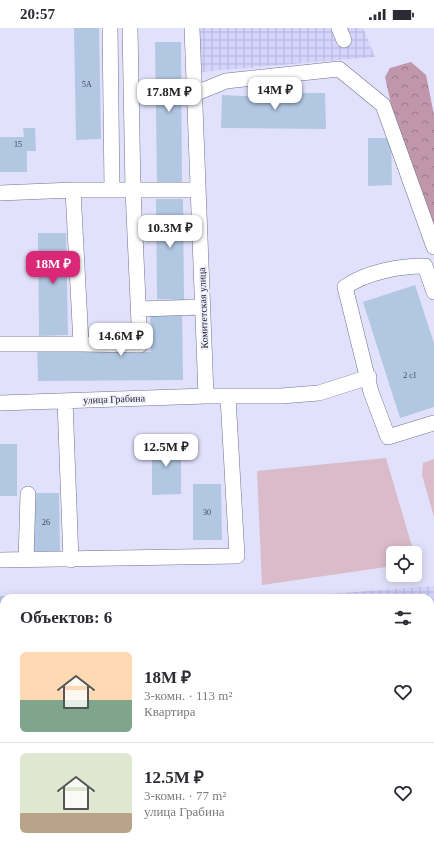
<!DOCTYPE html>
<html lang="ru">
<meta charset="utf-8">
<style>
:root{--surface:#fff;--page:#f7f7f7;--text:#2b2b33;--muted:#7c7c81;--line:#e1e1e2;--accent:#db2777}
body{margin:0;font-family:"Times New Roman",serif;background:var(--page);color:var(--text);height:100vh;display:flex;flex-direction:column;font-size:15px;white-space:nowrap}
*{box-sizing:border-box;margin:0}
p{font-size:13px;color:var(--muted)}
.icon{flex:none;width:22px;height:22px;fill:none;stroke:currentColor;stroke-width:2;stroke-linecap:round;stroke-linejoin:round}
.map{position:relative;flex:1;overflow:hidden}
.sheet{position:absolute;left:0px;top:566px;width:434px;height:256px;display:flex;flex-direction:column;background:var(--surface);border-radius:12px 12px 0 0;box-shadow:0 2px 10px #0003}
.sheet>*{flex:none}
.buttons{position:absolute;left:386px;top:518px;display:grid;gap:8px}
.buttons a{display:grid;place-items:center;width:36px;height:36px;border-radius:6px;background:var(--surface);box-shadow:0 2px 10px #0003;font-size:20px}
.price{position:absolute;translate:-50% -34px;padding:0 9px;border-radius:8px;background:#fff;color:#222;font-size:13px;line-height:26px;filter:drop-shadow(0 1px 2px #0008)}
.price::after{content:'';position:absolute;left:50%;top:24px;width:12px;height:9px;margin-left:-6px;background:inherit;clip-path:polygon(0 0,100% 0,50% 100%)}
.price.on{background:var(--accent);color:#fff}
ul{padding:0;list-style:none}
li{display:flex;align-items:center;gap:12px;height:100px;padding:0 20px}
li+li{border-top:1px solid var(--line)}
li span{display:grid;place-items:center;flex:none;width:112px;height:80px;border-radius:6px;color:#555}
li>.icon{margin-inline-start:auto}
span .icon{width:48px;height:48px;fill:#fffc;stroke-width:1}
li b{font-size:17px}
h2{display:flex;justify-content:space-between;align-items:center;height:48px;padding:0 20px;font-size:17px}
.status{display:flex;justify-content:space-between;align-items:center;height:28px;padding:0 20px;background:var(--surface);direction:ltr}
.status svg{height:11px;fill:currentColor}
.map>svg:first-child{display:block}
.built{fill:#d5d4fc}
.industrial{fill:url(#industrial-grid)}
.green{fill:#dabbca}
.forest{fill:url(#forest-crowns)}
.building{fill:#b2c7e2}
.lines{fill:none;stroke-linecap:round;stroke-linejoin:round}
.minor-casing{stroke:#72718f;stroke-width:16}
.minor{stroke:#fff;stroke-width:15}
.rail{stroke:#828195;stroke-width:3}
.labels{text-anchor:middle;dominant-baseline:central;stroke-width:3.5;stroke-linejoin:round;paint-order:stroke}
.number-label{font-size:8px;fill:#414555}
.street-label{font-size:10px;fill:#1b1a26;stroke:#f0f0fe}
</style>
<div class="status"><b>20:57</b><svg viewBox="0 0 49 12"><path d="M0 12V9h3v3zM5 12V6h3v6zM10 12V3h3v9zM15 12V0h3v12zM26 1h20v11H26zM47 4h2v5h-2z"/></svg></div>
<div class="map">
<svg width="434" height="822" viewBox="0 0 434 822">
<defs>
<pattern id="industrial-grid" width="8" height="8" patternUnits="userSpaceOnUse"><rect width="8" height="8" fill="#d5d4fc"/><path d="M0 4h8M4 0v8" fill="none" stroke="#b6b5d8"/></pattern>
<pattern id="forest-crowns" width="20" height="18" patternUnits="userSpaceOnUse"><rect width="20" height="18" fill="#bf96aa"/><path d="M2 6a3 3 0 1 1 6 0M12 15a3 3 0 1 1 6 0" fill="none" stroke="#9a7a8a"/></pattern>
</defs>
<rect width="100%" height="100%" fill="#e2e1fc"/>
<path class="built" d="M434,611V646H430V612Z
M0,625H4V660H0Z"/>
<path class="industrial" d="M191,0H363L375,29L200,44Z
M434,558V609H430V570H277Z"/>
<path class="green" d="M386,430L414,525H393V538L262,557L257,443Z
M434,431V489L422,447L423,435Z"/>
<path class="forest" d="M411,34L426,47L434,87V199L396,99L385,49L390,40Z"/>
<path class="building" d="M74,0H99L101,111L76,112Z
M155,14H181L182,157H157Z
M269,65H325L326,101L221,100L222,67L268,69Z
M23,100H35L36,123H27V144H0V109H24Z
M368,110H391L392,157L368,158Z
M156,171H183L184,272L157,271Z
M38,205H66L68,307L39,308Z
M415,257L434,315V379L400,390L363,274Z
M150,281H182L183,352L38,353L37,316H66V324H151Z
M152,414H181V466L152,467Z
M0,416H17V468H0Z
M193,456H221L222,512H193Z
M31,465H59L60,523H31Z
M32,567H101V570H32Z
M0,568H14V570H4V594H0Z
M0,680H4V697H0Z
M0,710H4V729H0Z
M0,742L4,743V792H0Z
M24,818H132V822H23Z
M176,818H427L426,822H176Z"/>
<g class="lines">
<defs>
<path id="minor" d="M110,0L112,161
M192,0L206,368
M339,0L344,12
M194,66L226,53L339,41L383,77L434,219
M73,162H198
M0,165L73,162L81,316H0
M434,264L425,238C399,238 367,244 345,259L371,364L388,409L434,395
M139,281L203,279
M81,316L140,317L133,162L130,0
M65,373L71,532
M0,375L206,368H281L319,365L369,349
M0,532L237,528L228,369
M26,532L28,466
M430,584H434
M0,703H4
M430,736L434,746
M141,822L142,818"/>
</defs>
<use href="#minor" class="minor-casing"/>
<use href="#minor" class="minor"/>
<path class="rail" d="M430,622L434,621
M430,632H434
M0,638H4
M430,641L434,640
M0,648H4
M0,656H4"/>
</g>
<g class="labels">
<g class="number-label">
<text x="87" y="56">5А</text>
<text x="18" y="116">15</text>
<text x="410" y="347">2 с1</text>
<text x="207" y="484">30</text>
<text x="46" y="494">26</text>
</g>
<g class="street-label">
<text transform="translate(203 280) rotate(-92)">Комитетская улица</text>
<text transform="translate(114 371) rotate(-2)">улица Грабина</text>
</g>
</g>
</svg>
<div class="buttons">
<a><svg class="icon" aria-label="locate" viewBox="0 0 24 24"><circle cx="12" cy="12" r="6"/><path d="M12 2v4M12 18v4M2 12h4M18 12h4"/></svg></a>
</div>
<b class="price" style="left:275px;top:83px">14M ₽</b>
<b class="price" style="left:169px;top:85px">17.8M ₽</b>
<b class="price" style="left:170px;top:221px">10.3M ₽</b>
<b class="price on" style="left:53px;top:257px">18M ₽</b>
<b class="price" style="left:121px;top:329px">14.6M ₽</b>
<b class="price" style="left:166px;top:440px">12.5M ₽</b>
<section class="sheet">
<h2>Объектов: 6<svg class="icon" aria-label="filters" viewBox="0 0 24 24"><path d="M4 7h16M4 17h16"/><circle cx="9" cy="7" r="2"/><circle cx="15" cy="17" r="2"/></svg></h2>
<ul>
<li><span style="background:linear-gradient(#ffd9b3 60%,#7fa58c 0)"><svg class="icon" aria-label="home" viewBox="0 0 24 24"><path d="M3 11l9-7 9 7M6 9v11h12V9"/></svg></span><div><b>18M ₽</b><p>3-комн. · 113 m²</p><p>Квартира</p></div><svg class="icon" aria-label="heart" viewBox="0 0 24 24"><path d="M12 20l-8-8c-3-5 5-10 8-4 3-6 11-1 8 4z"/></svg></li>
<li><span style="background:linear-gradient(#dfe7d0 75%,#b9a48a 0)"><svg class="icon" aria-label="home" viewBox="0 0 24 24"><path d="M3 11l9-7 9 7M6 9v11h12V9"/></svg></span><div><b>12.5M ₽</b><p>3-комн. · 77 m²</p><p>улица Грабина</p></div><svg class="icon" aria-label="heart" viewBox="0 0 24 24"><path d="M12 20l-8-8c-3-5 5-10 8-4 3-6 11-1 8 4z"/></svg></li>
</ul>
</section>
</div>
